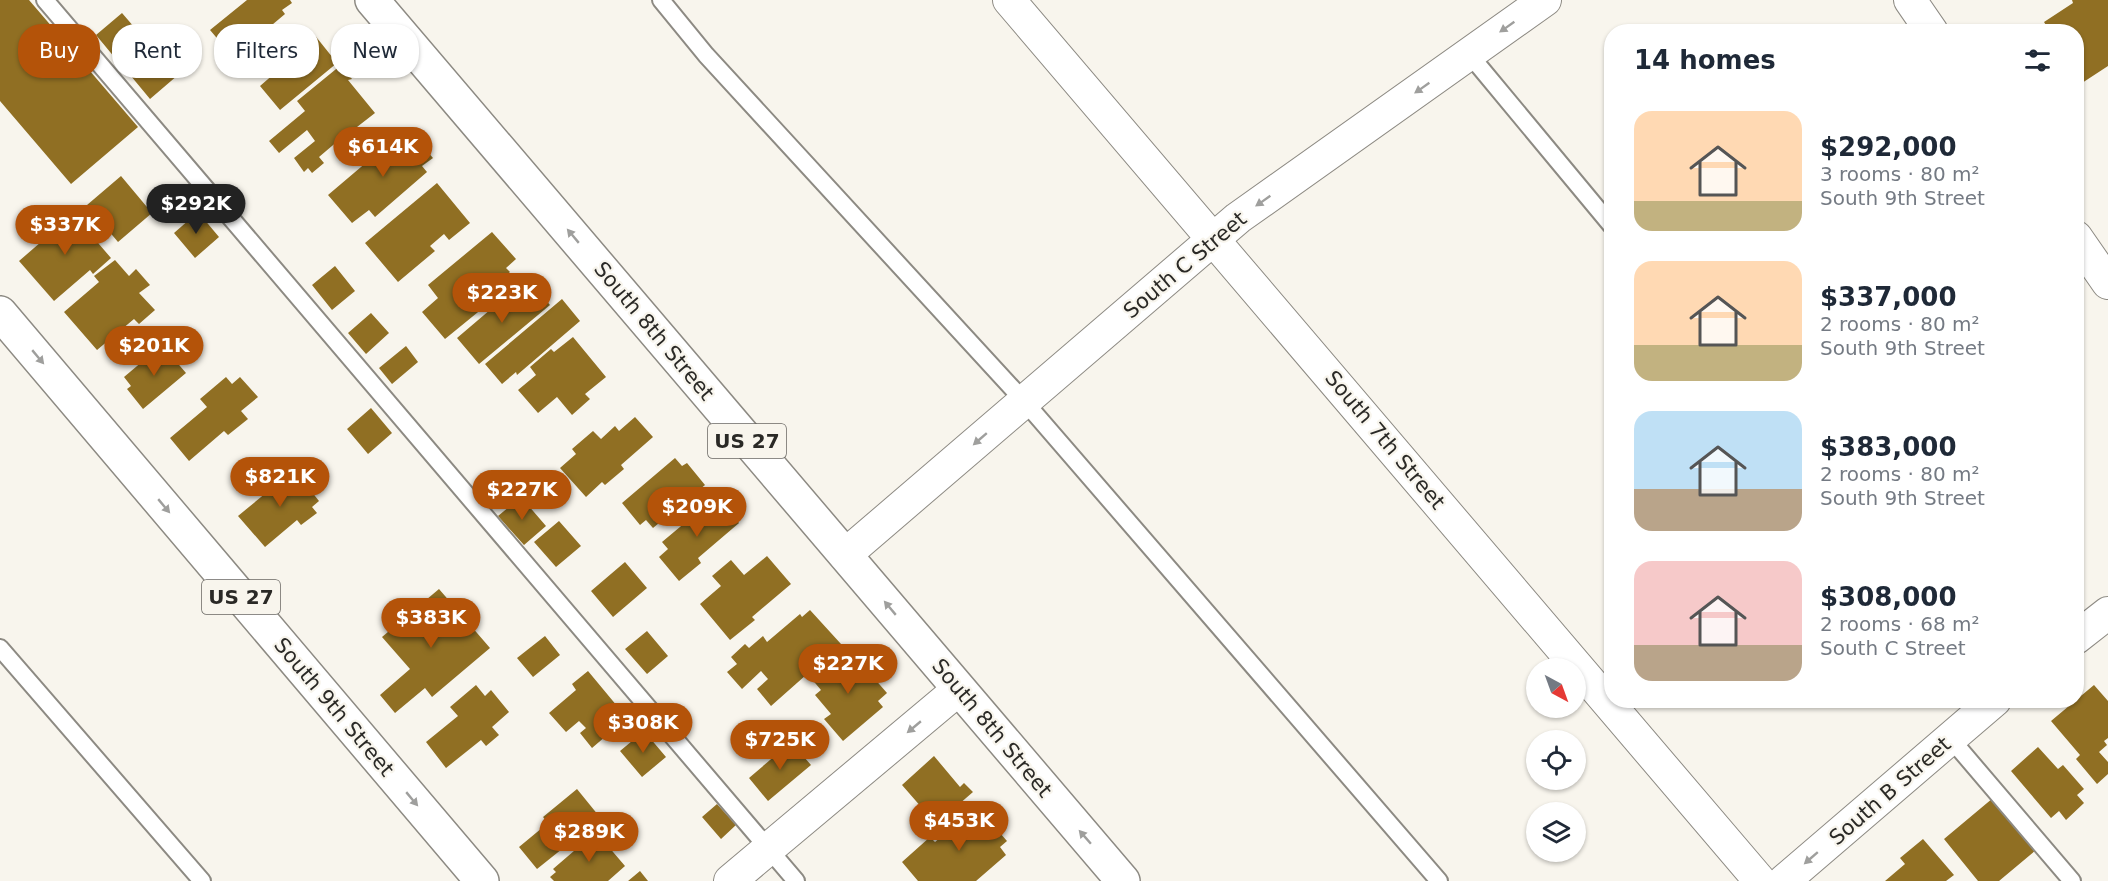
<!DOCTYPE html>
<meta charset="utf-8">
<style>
:root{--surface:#fff;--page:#f6f6f7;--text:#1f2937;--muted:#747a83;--accent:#b45309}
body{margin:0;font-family:"DejaVu Sans",sans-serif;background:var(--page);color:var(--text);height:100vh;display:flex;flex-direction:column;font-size:22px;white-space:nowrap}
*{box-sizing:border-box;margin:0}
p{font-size:20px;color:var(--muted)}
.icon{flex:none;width:33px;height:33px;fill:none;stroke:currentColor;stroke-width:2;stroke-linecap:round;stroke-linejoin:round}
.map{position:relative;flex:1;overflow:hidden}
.details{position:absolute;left:1604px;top:24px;width:480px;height:684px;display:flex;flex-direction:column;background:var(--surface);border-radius:24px;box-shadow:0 2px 4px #0004}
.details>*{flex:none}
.hud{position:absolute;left:18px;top:24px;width:570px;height:54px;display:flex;gap:12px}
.needle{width:39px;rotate:139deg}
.fabs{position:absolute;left:1526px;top:658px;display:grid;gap:12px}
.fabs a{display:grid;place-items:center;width:60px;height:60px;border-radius:50%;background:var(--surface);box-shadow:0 2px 4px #0004;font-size:30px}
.price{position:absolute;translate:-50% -51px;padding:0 14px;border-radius:21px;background:var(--accent);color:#fff;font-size:20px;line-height:39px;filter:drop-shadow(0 2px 3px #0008)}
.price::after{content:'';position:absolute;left:50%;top:36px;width:18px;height:14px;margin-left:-9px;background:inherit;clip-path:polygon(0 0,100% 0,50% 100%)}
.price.current{background:#222;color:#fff}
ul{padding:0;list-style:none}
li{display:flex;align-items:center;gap:18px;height:150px;padding:0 30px}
li span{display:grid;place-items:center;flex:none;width:168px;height:120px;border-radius:18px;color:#555}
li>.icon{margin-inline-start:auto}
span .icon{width:72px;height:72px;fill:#fffc;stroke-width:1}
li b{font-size:26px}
h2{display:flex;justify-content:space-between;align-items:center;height:72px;padding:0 30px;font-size:26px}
.chip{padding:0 21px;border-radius:24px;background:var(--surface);box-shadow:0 2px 4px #0004;font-size:21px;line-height:54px}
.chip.current{background:var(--accent);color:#fff}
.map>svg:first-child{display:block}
.building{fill:#906f23}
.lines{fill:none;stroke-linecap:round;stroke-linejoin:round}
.service-casing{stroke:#8d8a83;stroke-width:20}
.minor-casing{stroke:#8d8a83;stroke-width:34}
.trunk-casing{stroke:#8d8a83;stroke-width:36}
.service{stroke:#fff;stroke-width:16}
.minor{stroke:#fff;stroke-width:32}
.trunk{stroke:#fff;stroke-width:33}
.oneway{fill:#9f9f9d}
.labels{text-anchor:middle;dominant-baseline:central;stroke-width:4.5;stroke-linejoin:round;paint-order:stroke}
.shield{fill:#f8f5ed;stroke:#686662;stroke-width:1.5}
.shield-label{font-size:20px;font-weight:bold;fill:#2a2926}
.street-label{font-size:21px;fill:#2a2926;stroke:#f8f5ed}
</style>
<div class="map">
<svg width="2108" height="881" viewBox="0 0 2108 881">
<rect width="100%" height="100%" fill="#f8f5ed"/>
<path class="building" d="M0,0H29L138,127L71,184L0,101Z
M247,0H290L292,3L282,10L285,14L266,30L270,35L244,56L234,44L227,50L210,30Z
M2072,0H2108V66L2082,83L2076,75V32H2050L2044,22L2073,3Z
M122,13L147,42L120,64L96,35Z
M313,33L337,63L280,110L260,86L275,73L271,68Z
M154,46L178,75L150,99L126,70Z
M341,65L352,79L348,80L375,113L357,127L362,133L344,147L339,140L319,157L324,163L312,173L308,168L304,172L294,158L315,141L307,130L279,153L269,141L305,111L297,101Z
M407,128L433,158L422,166L427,172L375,217L369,210L352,223L328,195Z
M121,176L152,213L118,242L87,205Z
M437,183L470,223L449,240L444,234L430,246L435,251L398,282L365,243Z
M68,208L111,258L93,274L90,270L54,301L19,261L56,229L51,223Z
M198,212L219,237L195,258L174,233Z
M492,232L516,259L506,268L510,272L476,300L483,308L445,339L422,312L438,298L428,285Z
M115,260L129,276L136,269L150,285L139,293L155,310L139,324L134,319L97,350L64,312L99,282L94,276Z
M335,266L355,291L332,310L312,285Z
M532,284L550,305L479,364L457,338L504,298L509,304Z
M562,299L580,321L517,375L516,372L502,384L485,364Z
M371,313L389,333L366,354L348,333Z
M573,337L606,377L585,394L590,399L572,415L557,397L538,413L518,390L536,375L530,367L551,349L554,352Z
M162,345L186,373L143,409L127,389L131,386L124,377Z
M406,346L418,362L392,384L379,368Z
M226,377L232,384L240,377L258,397L241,411L248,419L228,435L224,431L189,461L170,438L207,407L200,399Z
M371,408L392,433L368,454L347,429Z
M635,417L653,437L621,465L624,469L605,485L602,482L586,497L560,468L576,454L572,449L593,431L601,439L615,426L619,431Z
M675,458L682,466L687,463L705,485L653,528L646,520L640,525L622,503Z
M280,471L286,479L295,471L319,501L312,507L317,513L301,525L297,520L265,547L238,516L272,488L267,482Z
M717,496L739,523L698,558L701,563L679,581L659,557L668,549L662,542Z
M521,497L546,526L524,545L498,516Z
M559,521L581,546L556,567L534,542Z
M767,556L791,584L752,617L755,620L730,640L700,604L721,586L712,576L731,560L744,575Z
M625,562L647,588L613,617L591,591Z
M439,589L490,648L432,697L425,688L395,713L380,695L410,669L382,637Z
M810,610L841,644L771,706L757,689L768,679L761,671L742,689L727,672L737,664L731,657L745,644L749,648L763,636L767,642L800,614L802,617Z
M647,631L668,656L647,674L625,649Z
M545,636L560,655L533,677L517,658Z
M837,654L850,669L859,661L887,693L878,701L883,707L843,741L824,719L831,714L815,695L821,690L810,677Z
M588,671L627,718L592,748L580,733L586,728L579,721L566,732L549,713L576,690L572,684Z
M476,685L485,696L491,690L509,712L492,727L499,735L486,746L481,740L446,768L426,742L458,716L450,707Z
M2094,685L2108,701V738L2104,741L2107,745L2099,752L2108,762V774L2097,784L2076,759L2080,755L2051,721Z
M644,731L666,757L642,777L620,751Z
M791,742L811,765L768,801L749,778Z
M2038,747L2058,769L2063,765L2084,789L2077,795L2084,803L2066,820L2059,811L2051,818L2011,771Z
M934,756L960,787L964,783L973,792L936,824L902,785Z
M577,789L603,821L571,848L567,845L537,869L519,847L548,823L543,817Z
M1993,798L2036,850L1999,881H1978L1944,839Z
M717,804L736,825L721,839L702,817Z
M977,807L1007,841L1000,847L1006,855L976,881H918L902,862L930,837L935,842Z
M596,832L625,866L608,881H554L550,877L556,872L553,869Z
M1923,839L1954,875L1946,881H1885L1905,864L1900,858Z
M640,871L648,881H628Z"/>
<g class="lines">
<defs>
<path id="service" d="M45,0L796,881
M661,0L706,55L1024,401L1439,881
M1469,54L1611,225
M0,648L202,881
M1951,739L2072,881"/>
<path id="minor" d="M1009,0L1760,881
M1910,0L1932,32
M2076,237L2108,283
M845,555L1238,218L1545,0
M2076,638L2108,613
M730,881L959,689
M1784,881L1995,700"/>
<path id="trunk" d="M372,0L1123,881
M0,313L482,881"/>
</defs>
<use href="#service" class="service-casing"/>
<use href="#minor" class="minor-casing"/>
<use href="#trunk" class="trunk-casing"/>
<use href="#service" class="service"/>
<use href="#minor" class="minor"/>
<use href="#trunk" class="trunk"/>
</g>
<defs><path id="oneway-solid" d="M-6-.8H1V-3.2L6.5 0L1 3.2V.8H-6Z" transform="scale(1.5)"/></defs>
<g class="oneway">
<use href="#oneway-solid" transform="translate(1507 27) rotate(145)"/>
<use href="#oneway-solid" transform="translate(1422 88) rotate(145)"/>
<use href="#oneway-solid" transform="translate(1263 201) rotate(145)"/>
<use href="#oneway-solid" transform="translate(573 236) rotate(-130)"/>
<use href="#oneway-solid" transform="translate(38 357) rotate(50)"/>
<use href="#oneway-solid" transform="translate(980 439) rotate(139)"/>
<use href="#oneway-solid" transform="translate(164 506) rotate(50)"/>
<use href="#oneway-solid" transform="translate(890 608) rotate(-130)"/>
<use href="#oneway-solid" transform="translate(914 727) rotate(140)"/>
<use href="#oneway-solid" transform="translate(412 799) rotate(50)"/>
<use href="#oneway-solid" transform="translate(1085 837) rotate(-131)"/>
<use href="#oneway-solid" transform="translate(1811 858) rotate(139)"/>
</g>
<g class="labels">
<g class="shield">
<rect x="708" y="424" width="78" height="34" rx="4.5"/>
<rect x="202" y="580" width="78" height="34" rx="4.5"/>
</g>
<g class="shield-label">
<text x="747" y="441">US 27</text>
<text x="241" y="597">US 27</text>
</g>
<g class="street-label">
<text transform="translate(1185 265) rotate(-40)">South C Street</text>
<text transform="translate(654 331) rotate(50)">South 8th Street</text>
<text transform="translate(1385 440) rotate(50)">South 7th Street</text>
<text transform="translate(334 707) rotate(50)">South 9th Street</text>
<text transform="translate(992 728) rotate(50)">South 8th Street</text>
<text transform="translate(1890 791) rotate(-41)">South B Street</text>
</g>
</g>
</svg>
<div class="fabs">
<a><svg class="needle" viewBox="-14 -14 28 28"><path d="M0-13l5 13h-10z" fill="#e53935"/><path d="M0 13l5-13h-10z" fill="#747a83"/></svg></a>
<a><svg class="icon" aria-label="locate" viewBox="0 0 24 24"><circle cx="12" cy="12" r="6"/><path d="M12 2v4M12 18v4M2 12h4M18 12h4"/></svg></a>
<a><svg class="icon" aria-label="layers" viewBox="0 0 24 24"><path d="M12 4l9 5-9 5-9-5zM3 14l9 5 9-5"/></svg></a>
</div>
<b class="price" style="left:383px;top:178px">$614K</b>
<b class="price current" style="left:196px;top:235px">$292K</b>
<b class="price" style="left:65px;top:256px">$337K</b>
<b class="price" style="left:502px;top:324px">$223K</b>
<b class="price" style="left:154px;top:377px">$201K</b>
<b class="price" style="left:280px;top:508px">$821K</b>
<b class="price" style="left:522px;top:521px">$227K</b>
<b class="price" style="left:697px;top:538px">$209K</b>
<b class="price" style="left:431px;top:649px">$383K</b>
<b class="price" style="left:848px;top:695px">$227K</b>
<b class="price" style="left:643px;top:754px">$308K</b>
<b class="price" style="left:780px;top:771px">$725K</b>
<b class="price" style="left:959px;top:852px">$453K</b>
<b class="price" style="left:589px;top:863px">$289K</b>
<div class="hud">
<a class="chip current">Buy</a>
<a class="chip">Rent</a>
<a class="chip">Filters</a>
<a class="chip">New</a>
</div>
<section class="details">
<h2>14 homes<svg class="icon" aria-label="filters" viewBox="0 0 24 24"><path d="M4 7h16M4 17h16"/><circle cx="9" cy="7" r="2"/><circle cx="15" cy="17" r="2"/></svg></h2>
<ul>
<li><span style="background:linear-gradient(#ffd9b3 75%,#c2b280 0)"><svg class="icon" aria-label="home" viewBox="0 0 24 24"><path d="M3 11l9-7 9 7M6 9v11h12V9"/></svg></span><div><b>$292,000</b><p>3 rooms · 80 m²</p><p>South 9th Street</p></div></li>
<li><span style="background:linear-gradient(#ffd9b3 70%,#c2b280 0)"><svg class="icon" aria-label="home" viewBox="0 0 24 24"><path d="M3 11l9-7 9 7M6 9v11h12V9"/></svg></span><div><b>$337,000</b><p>2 rooms · 80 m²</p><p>South 9th Street</p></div></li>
<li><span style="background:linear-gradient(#bfe0f5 65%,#b9a48a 0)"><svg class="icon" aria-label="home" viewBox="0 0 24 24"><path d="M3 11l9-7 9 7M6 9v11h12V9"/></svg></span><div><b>$383,000</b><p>2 rooms · 80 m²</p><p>South 9th Street</p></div></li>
<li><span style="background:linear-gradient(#f6c9c9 70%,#b9a48a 0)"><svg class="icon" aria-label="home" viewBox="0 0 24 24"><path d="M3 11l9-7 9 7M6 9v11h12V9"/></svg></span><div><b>$308,000</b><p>2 rooms · 68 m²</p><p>South C Street</p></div></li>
</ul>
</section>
</div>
